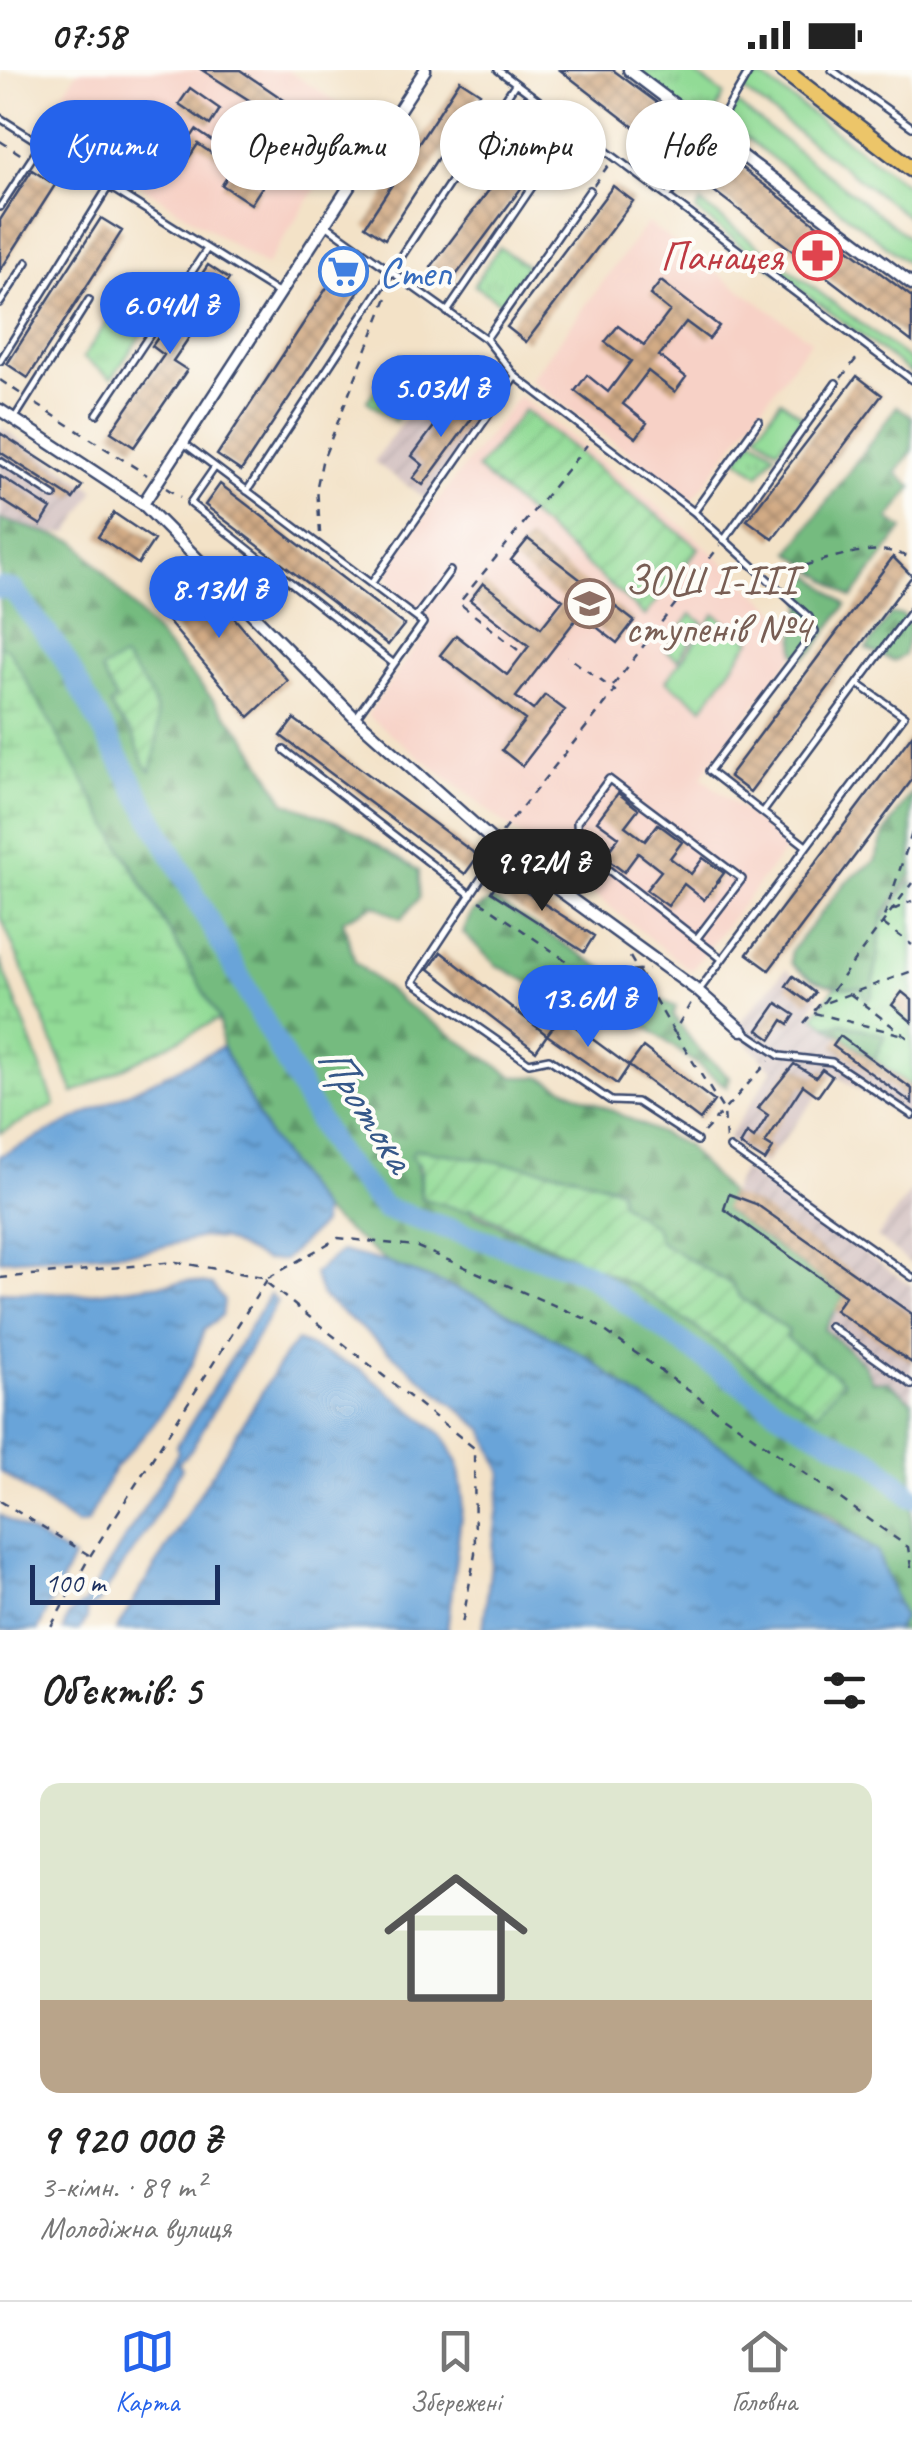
<!DOCTYPE html>
<html lang="uk">
<meta charset="utf-8">
<style>
:root{--surface:#fff;--page:#f2f2f2;--text:#222;--muted:#767676;--line:#e0e0e0;--accent:#2563eb}
body{margin:0;font-family:Caveat,sans-serif;background:var(--page);color:var(--text);height:100vh;display:flex;flex-direction:column;font-size:38px;white-space:nowrap}
*{box-sizing:border-box;margin:0}
p{font-size:32px;color:var(--muted)}
.icon{flex:none;width:55px;height:55px;fill:none;stroke:currentColor;stroke-width:2;stroke-linecap:round;stroke-linejoin:round}
.map{position:relative;height:1560px;overflow:hidden}
.details{display:flex;flex-direction:column;background:var(--surface);flex:1}
.details>*{flex:none}
.guide{position:absolute;left:30px;top:30px;width:852px;height:90px;display:flex;gap:20px}
.scale{position:absolute;left:30px;bottom:25px;width:190px;box-sizing:border-box;padding-left:10px;border:5px solid #1b2f5e;border-top:0;font-size:28px;line-height:35px;white-space:nowrap;color:#1b2f5e;-webkit-text-stroke:8px #fdfcf7;paint-order:stroke}
.price{position:absolute;translate:-50% -85px;padding:0 22px;border-radius:35px;background:var(--accent);color:#fff;font-size:32px;line-height:65px;filter:drop-shadow(0 2px 5px #0008)}
.price::after{content:'';position:absolute;left:50%;top:60px;width:30px;height:22px;margin-left:-15px;background:inherit;clip-path:polygon(0 0,100% 0,50% 100%)}
.price.on{background:#222;color:#fff}
ul{padding:0;list-style:none}
li{display:grid;align-content:center;gap:20px;height:530px;padding:0 40px}
li span{display:grid;place-items:center;height:310px;border-radius:20px;color:#555}
li>.icon{margin-inline-start:auto}
span .icon{width:180px;height:180px;fill:#fffc;stroke-width:1}
li b{font-size:42px}
h2{display:flex;justify-content:space-between;align-items:center;height:120px;padding:0 40px;font-size:42px}
.pill{padding:0 35px;border-radius:45px;background:var(--surface);box-shadow:0 2px 8px #0004;font-size:35px;line-height:90px}
.pill.on{background:var(--accent);color:#fff}
.status{display:flex;justify-content:space-between;align-items:center;height:70px;padding:0 50px;background:var(--surface);direction:ltr}
.status svg{height:28px;fill:currentColor}
.menu{display:flex;justify-content:space-around;align-items:center;height:140px;border-top:2px solid var(--line);background:var(--surface);font-size:28px;color:var(--muted)}
.menu a{display:grid;justify-items:center;gap:5px}
.menu .on{color:var(--accent)}
.map>svg:first-child{display:block}
.built{fill:#f7d1c6}
.industrial{fill:url(#industrial-furrows)}
.grass{fill:url(#grass-tufts);stroke:#56857a;stroke-width:2.5}
.forest{fill:url(#forest-firs);stroke:#48756e;stroke-width:2.5;fill-rule:evenodd}
.wetland{fill:url(#wetland-marsh);stroke:#56857a;stroke-width:2.5}
.garden{fill:url(#garden-furrows);stroke:#56857a;stroke-width:2.5}
.pitch{fill:#92db96;stroke:#56857a;stroke-width:2.5}
.water{fill:url(#water-ripples);stroke:#426a9c;stroke-width:2.5}
.lines{fill:none;stroke-linecap:round;stroke-linejoin:round}
.river{stroke:#69a4d9;stroke-width:22}
.building{fill:url(#building-cross-hatch)}
.lane-casing{stroke:#3b4a6e;stroke-width:10}
.street-casing{stroke:#3b4a6e;stroke-width:15}
.primary-casing{stroke:#3b4a6e;stroke-width:20}
.path{stroke:#3b4a6e;stroke-width:2.5;stroke-dasharray:8 8;stroke-linecap:butt}
.lane{stroke:#fff;stroke-width:5}
.street{stroke:#fff;stroke-width:10}
.primary{stroke:#ecc569;stroke-width:15}
.labels{text-anchor:middle;dominant-baseline:central;stroke-width:8;stroke-linejoin:round;paint-order:stroke}
.health-label{font-size:42px;fill:#be3a42;stroke:#fdfcf7;text-anchor:end}
.shop-label{font-size:42px;fill:#366cbe;stroke:#fdfcf7;text-anchor:start}
.education-label{font-size:42px;fill:#785e54;stroke:#fdfcf7;text-anchor:start}
.water-label{font-size:45px;font-style:italic;fill:#365889;stroke:#fdfcf7}
</style>
<div class="status"><b>07:58</b><svg viewBox="0 0 49 12"><path d="M0 12V9h3v3zM5 12V6h3v6zM10 12V3h3v9zM15 12V0h3v12zM26 1h20v11H26zM47 4h2v5h-2z"/></svg></div>
<div class="map">
<svg width="912" height="1560" viewBox="0 0 912 1560">
<defs>
<pattern id="industrial-furrows" width="10" height="10" patternUnits="userSpaceOnUse" patternTransform="scale(2.5)"><rect width="10" height="10" fill="#d2bfbf"/><path d="M-1 1l2-2M0 10L10 0M9 11l2-2" fill="none" stroke="#b4a4a7"/></pattern>
<pattern id="grass-tufts" width="24" height="20" patternUnits="userSpaceOnUse" patternTransform="scale(2.5)"><rect width="24" height="20" fill="#92db96"/><path d="M3 7l-1-3M5 7V3M7 7l1-3M15 17l-1-3M17 17v-4M19 17l1-3" fill="none" stroke="#7dbc84"/></pattern>
<pattern id="forest-firs" width="22" height="20" patternUnits="userSpaceOnUse" patternTransform="scale(2.5)"><rect width="22" height="20" fill="#75bb7f"/><path d="M5 1l3.5 6h-7zM16 11l3.5 6h-7z" fill="#5f986b"/></pattern>
<pattern id="wetland-marsh" width="20" height="14" patternUnits="userSpaceOnUse" patternTransform="scale(2.5)"><rect width="20" height="14" fill="#92db96"/><path d="M1 5h8M5 5V1M11 12h8M15 12V8" fill="none" stroke="#7dbc84"/></pattern>
<pattern id="garden-furrows" width="10" height="10" patternUnits="userSpaceOnUse" patternTransform="scale(2.5)"><rect width="10" height="10" fill="#92db96"/><path d="M-1 1l2-2M0 10L10 0M9 11l2-2" fill="none" stroke="#7dbc84"/></pattern>
<pattern id="water-ripples" width="26" height="14" patternUnits="userSpaceOnUse" patternTransform="scale(2.5)"><rect width="26" height="14" fill="#69a4d9"/><path d="M2 4q2-2 4 0t4 0M15 11q2-2 4 0t4 0" fill="none" stroke="#5686b3"/></pattern>
<pattern id="building-cross-hatch" width="8" height="8" patternUnits="userSpaceOnUse" patternTransform="scale(2.5)"><rect width="8" height="8" fill="#d2ab85"/><path d="M0 0l8 8M0 8l8-8" fill="none" stroke="#aa8c70"/></pattern>
</defs>
<rect width="100%" height="100%" fill="#fdfcf7"/>
<filter id="ink" filterUnits="userSpaceOnUse"><feTurbulence type="fractalNoise" baseFrequency=".01" numOctaves="2"/><feDisplacementMap in="SourceGraphic" scale="20" xChannelSelector="R" yChannelSelector="G"/><feConvolveMatrix kernelMatrix="1 2 1 2 8 2 1 2 1" color-interpolation-filters="sRGB"/></filter>
<filter id="wash" filterUnits="userSpaceOnUse"><feTurbulence type="fractalNoise" baseFrequency=".0048" numOctaves="4" result="noise"/><feDisplacementMap in="SourceGraphic" scale="40" xChannelSelector="R" yChannelSelector="G"/><feGaussianBlur stdDeviation="2.25" result="paint"/><feColorMatrix in="noise" values="0 0 0 0 0 0 0 0 0 0 0 0 0 0 0 0 0 1.4 0 .05"/><feComposite in="paint" operator="in"/></filter>
<g filter="url(#wash)">
<rect width="100%" height="100%" fill="#f3e2c7"/>
<path class="built" d="M78,0H287L361,48L266,196L44,53Z
M647,153L811,270L692,431L530,310Z
M519,326L690,462L790,553L795,583L701,707L788,776L691,901L367,645L432,553L391,515L386,497Z"/>
<path class="industrial" d="M444,293L496,330L425,428L374,392Z
M0,357L95,420L69,463L0,464Z
M786,899L820,925L809,942L912,1017V1054L834,1004L764,1095L727,1069L773,1000L734,959Z
M742,1099L912,1216V1331L888,1312H872L863,1292L824,1258L845,1227L724,1139Z
M912,1120V1195L877,1167Z"/>
<path class="grass" d="M629,0H690L724,25L707,57Z
M762,7L912,119V150L743,20L748,12Z
M737,34L912,170V196L726,52Z
M701,133L912,292V304L696,141Z
M499,177L527,196L502,234L474,215Z
M122,229L152,249L112,308L83,288Z
M754,368L775,383L759,405L738,389Z
M912,810V1017L814,946Z"/>
<path class="forest" d="M897,336L912,347V381L896,403L912,417L889,449L903,459L852,528L790,482Z
M0,449L77,472L248,670L285,732L345,755L419,801V828L401,849L375,835L343,850L355,892L401,931L514,1007H541L685,1075L729,1124L725,1140L845,1226L824,1259L863,1293L872,1311L888,1312L912,1331V1560H897L903,1547L877,1482L830,1444L634,1324L587,1287L484,1230L388,1193L322,1141L269,1067L222,977L219,949L128,788L0,705ZM416,1079L567,1103L619,1118L621,1133L655,1157L660,1172L732,1215L740,1227L788,1260L786,1268L842,1312L770,1311L641,1219L472,1143L470,1138L421,1128Z
M812,505L846,535L815,579L803,588L795,583C791,557 808,541 802,515Z
M891,544L903,545L911,558L904,585L894,591L866,579Z
M912,722V804L883,845L872,926L867,931L861,918C834,919 810,912 791,893V881L846,812L875,791L884,764Z
M492,830C554,866 612,908 676,937L673,945L697,978L729,1007L727,1017L639,951L607,946L583,925L537,916L496,895L463,863L471,843Z
M842,953L885,965L874,990L827,956Z"/>
<path class="wetland" d="M0,575L9,580L219,949L74,1023L0,845Z
M0,889L55,1035L0,1063Z"/>
<path class="garden" d="M524,340L699,478L645,546L477,399Z
M123,588C159,630 165,646 151,701C138,691 140,675 131,662C123,651 115,649 110,635L116,630L101,600Z
M415,1079L567,1103L619,1119L621,1133L655,1157L660,1172L732,1215L740,1227L789,1261L786,1268L843,1311L817,1343L641,1219L470,1138L465,1141L421,1128V1096L410,1086Z"/>
<path class="pitch" d="M401,285L428,305L395,351L367,331Z
M781,330L803,347L778,379L757,363Z
M691,544L703,553L678,589L665,580Z
M715,544L751,570L703,637L666,611Z"/>
<path class="water" d="M222,977L269,1067L322,1141V1154L284,1190H265L222,1169L202,1167L145,1181L0,1190V1086Z
M341,1181L388,1193L484,1230L587,1287L634,1324L763,1401L877,1482L903,1548L897,1560H483L502,1403L484,1360L322,1226L314,1204Z
M188,1211L212,1215L224,1231L222,1245L204,1260L192,1294L155,1352L112,1402L87,1453L77,1455L0,1401V1222L83,1224Z
M270,1224L277,1232L190,1381L178,1393L182,1398L150,1456L96,1535L86,1538L87,1549L80,1560H63L68,1545L85,1533L178,1383L177,1376Z
M297,1271L360,1299L443,1365L458,1393L463,1429L447,1560H116L286,1283Z
M0,1445L73,1488L38,1560H0Z"/>
<g class="lines">
<path class="river" d="M0,518L13,520L61,583L338,1086L384,1138L584,1202L787,1347L874,1392L912,1427"/>
</g>
<g id="blocks">
<path class="building" d="M202,0H240L309,47L299,62Z
M560,0H613L694,60L683,73L697,78L698,87H706L713,76L912,227V272L697,108L692,116L687,112L685,103L674,102V91L664,95L654,88L661,78Z
M460,10L480,23L385,169L365,156Z
M190,18L220,39L210,55L179,34Z
M166,53L190,69L196,60L246,94L240,103L262,117L251,134L222,115L233,98L198,74L186,92L154,71Z
M535,59L555,73L451,212L431,197Z
M257,63L286,82L275,98L247,79Z
M32,100L55,115L0,201V150Z
M613,116L633,131L526,272L507,257Z
M101,148L122,161L28,308L7,294Z
M343,193L367,209L241,401L217,385Z
M208,195L229,209L173,291L187,300L134,377L111,362L164,285L152,276Z
M661,211L719,256L709,269L686,252L659,286L686,307L675,322L648,301L623,334L647,353L636,368L575,321L587,305L608,322L631,291L605,272L618,256L644,275L670,241L650,225Z
M857,306L882,325L773,469L747,450Z
M453,331L473,347L423,415L413,408L423,395L412,386Z
M0,363L82,416L73,429L0,382Z
M0,406L51,439L41,455L0,429Z
M220,414L404,555L388,575L205,435Z
M114,443L154,470L138,494L98,467Z
M528,469L634,551L617,573L580,544L516,627L533,640L545,625L565,640L522,696L502,680L525,650L440,585L456,565L507,605L529,576L470,530L483,513L541,558L563,530L511,490Z
M893,487L912,506L750,722L729,706Z
M190,496L288,611L249,647L150,530Z
M294,649L478,786L465,804L281,666Z
M912,665V710L769,900L747,884Z
M618,723L638,739L625,756L645,771L658,754L682,772L670,788L691,804L703,788L724,803L704,830L684,814L668,836L646,820L661,801L638,783L624,802L604,787L619,767L597,751Z
M501,806L594,866L584,882L491,822Z
M441,882L547,965L536,981L429,899Z
M793,906L815,923L808,932L786,916Z
M902,922L912,930V952L892,935Z
M777,933L795,945L789,954L783,950L771,969L758,960Z
M561,946L629,996L617,1014L547,965Z
M840,966L912,1019V1033L833,976Z
M643,977L714,1031L700,1050L629,996Z
M794,994L816,1007L822,999L832,1006L818,1026L803,1015L765,1073L773,1078L765,1091L740,1075L747,1063L754,1068L768,1045L758,1038Z
M729,1124L756,1134L912,1244V1293L835,1240L845,1226L724,1139Z"/>
</g>
</g>
<g filter="url(#ink)">
<use href="#blocks" fill-opacity="0" stroke="#3b4a6e" stroke-width="2.5"/>
<g class="lines">
<defs>
<path id="lane" d="M498,0L912,310
M832,0L912,57
M0,48L278,223
M689,72L709,62
M702,82L750,0
M654,116L671,96
M668,126L682,108
M0,137L41,74
M326,155L486,269L516,307L694,442L809,547L815,561L709,701L806,776
M0,233L27,192
M447,242L549,92
M486,269L590,120
M0,291L109,116
M97,344L207,179
M14,349L89,230
M185,374L423,553L357,646
M0,391L54,426
M215,397L190,433L394,594
M247,421L515,14
M694,442L759,351
M724,470L836,313
M371,514L515,307
M416,547L450,501
M284,680L471,825
M763,742L912,540
M500,780L413,912L529,993L549,989L611,1031L637,1032L697,1071
M697,868L742,809L609,709L577,752L578,776L722,889
M700,919L904,646L858,614
M742,960L780,986L832,992L912,1045
M730,1078L912,1207
M830,1256L912,1315"/>
<path id="street" d="M629,0L912,214
M0,340L143,434L355,648L501,778L698,921L742,960
M143,434L425,0"/>
<path id="primary" d="M783,0L912,99"/>
</defs>
<use href="#lane" class="lane-casing"/>
<use href="#street" class="street-casing"/>
<use href="#primary" class="primary-casing"/>
<path class="path" d="M0,71L25,87
M553,86L568,64
M594,115L610,93
M841,308L861,283
M0,310L21,324
M36,334L147,405
M166,418L180,427
M320,463L317,416L322,392L388,225
M774,504C813,496 877,465 912,490
M518,580L459,533L587,375
M613,616L720,475
M502,762L615,621L567,586
M912,763L882,853L912,875
M480,831L587,905L649,899
M893,840L912,831
M630,887L674,962L692,931
M850,924L912,971
M823,933L912,813
M814,943L904,965
M804,953L819,935L912,901
M675,963L724,1041L726,1070
M704,1062L769,991
M0,1208L176,1192L268,1208L90,1486L49,1560
M268,1208L338,1168L415,1176L591,1251L908,1477L912,1504
M267,1213L474,1378L475,1484L461,1560
M0,1431L89,1485"/>
<use href="#lane" class="lane"/>
<use href="#street" class="street"/>
<use href="#primary" class="primary"/>
</g>
</g>
<defs>
<symbol id="pharmacy-ring" viewBox="-11 -11 22 22"><circle r="9.5" fill="#fdfcf7" stroke="#e0444e" stroke-width="1.5"/><path d="M-2-6h4v4h4v4h-4v4h-4v-4h-4v-4h4Z" fill="#e0444e"/></symbol>
<symbol id="supermarket-ring" viewBox="-11 -11 22 22"><circle r="9.5" fill="#fdfcf7" stroke="#3f7fe0" stroke-width="1.5"/><path d="M-6-5.5h2.5l.6 2H6L4.5 2H-2.5L-4.4-4H-6ZM-1.5 3.2a1.3 1.3 0 1 0 .1 0ZM3 3.2a1.3 1.3 0 1 0 .1 0Z" fill="#3f7fe0"/></symbol>
<symbol id="school-ring" viewBox="-11 -11 22 22"><circle r="9.5" fill="#fdfcf7" stroke="#8d6e63" stroke-width="1.5"/><path d="M0-5L7-2L0 1L-7-2ZM-4 1L0 2.5L4 1V4Q0 6-4 4Z" fill="#8d6e63"/></symbol>
</defs>
<g fill-rule="evenodd">
<use href="#pharmacy-ring" x="790" y="158" width="55" height="55"/>
<use href="#supermarket-ring" x="316" y="174" width="55" height="55"/>
<use href="#school-ring" x="562" y="506" width="55" height="55"/>
</g>
<g class="labels">
<g class="health-label">
<text x="783" y="186">Панацея</text>
</g>
<g class="shop-label">
<text x="379" y="202">Степ</text>
</g>
<g class="education-label">
<text x="625" y="510">ЗОШ І-ІІІ<tspan x="625" dy="48">ступенів №4</tspan></text>
</g>
<g class="water-label">
<text transform="translate(366 1038) rotate(57)">Протока</text>
</g>
</g>
</svg>
<div class="scale">100 m</div>
<b class="price" style="left:170px;top:287px">6.04M ₴</b>
<b class="price" style="left:441px;top:370px">5.03M ₴</b>
<b class="price" style="left:219px;top:571px">8.13M ₴</b>
<b class="price on" style="left:542px;top:844px">9.92M ₴</b>
<b class="price" style="left:588px;top:980px">13.6M ₴</b>
<div class="guide">
<a class="pill on">Купити</a>
<a class="pill">Орендувати</a>
<a class="pill">Фільтри</a>
<a class="pill">Нове</a>
</div>
</div>
<section class="details">
<h2>Об’єктів: 5<svg class="icon" aria-label="filters" viewBox="0 0 24 24"><path d="M4 7h16M4 17h16"/><circle cx="9" cy="7" r="2"/><circle cx="15" cy="17" r="2"/></svg></h2>
<ul>
<li><span style="background:linear-gradient(#dfe7d0 70%,#b9a48a 0)"><svg class="icon" aria-label="home" viewBox="0 0 24 24"><path d="M3 11l9-7 9 7M6 9v11h12V9"/></svg></span><div><b>9 920 000 ₴</b><p>3-кімн. · 89 m²</p><p>Молодіжна вулиця</p></div></li>
</ul>
</section>
<nav class="menu">
<a class="on"><svg class="icon" aria-label="map" viewBox="0 0 24 24"><path d="M3 6l6-2 6 2 6-2v14l-6 2-6-2-6 2zM9 4v14M15 6v14"/></svg>Карта</a>
<a><svg class="icon" aria-label="saved" viewBox="0 0 24 24"><path d="M7 4h10v16l-5-4-5 4z"/></svg>Збережені</a>
<a><svg class="icon" aria-label="home" viewBox="0 0 24 24"><path d="M3 11l9-7 9 7M6 9v11h12V9"/></svg>Головна</a>
</nav>
